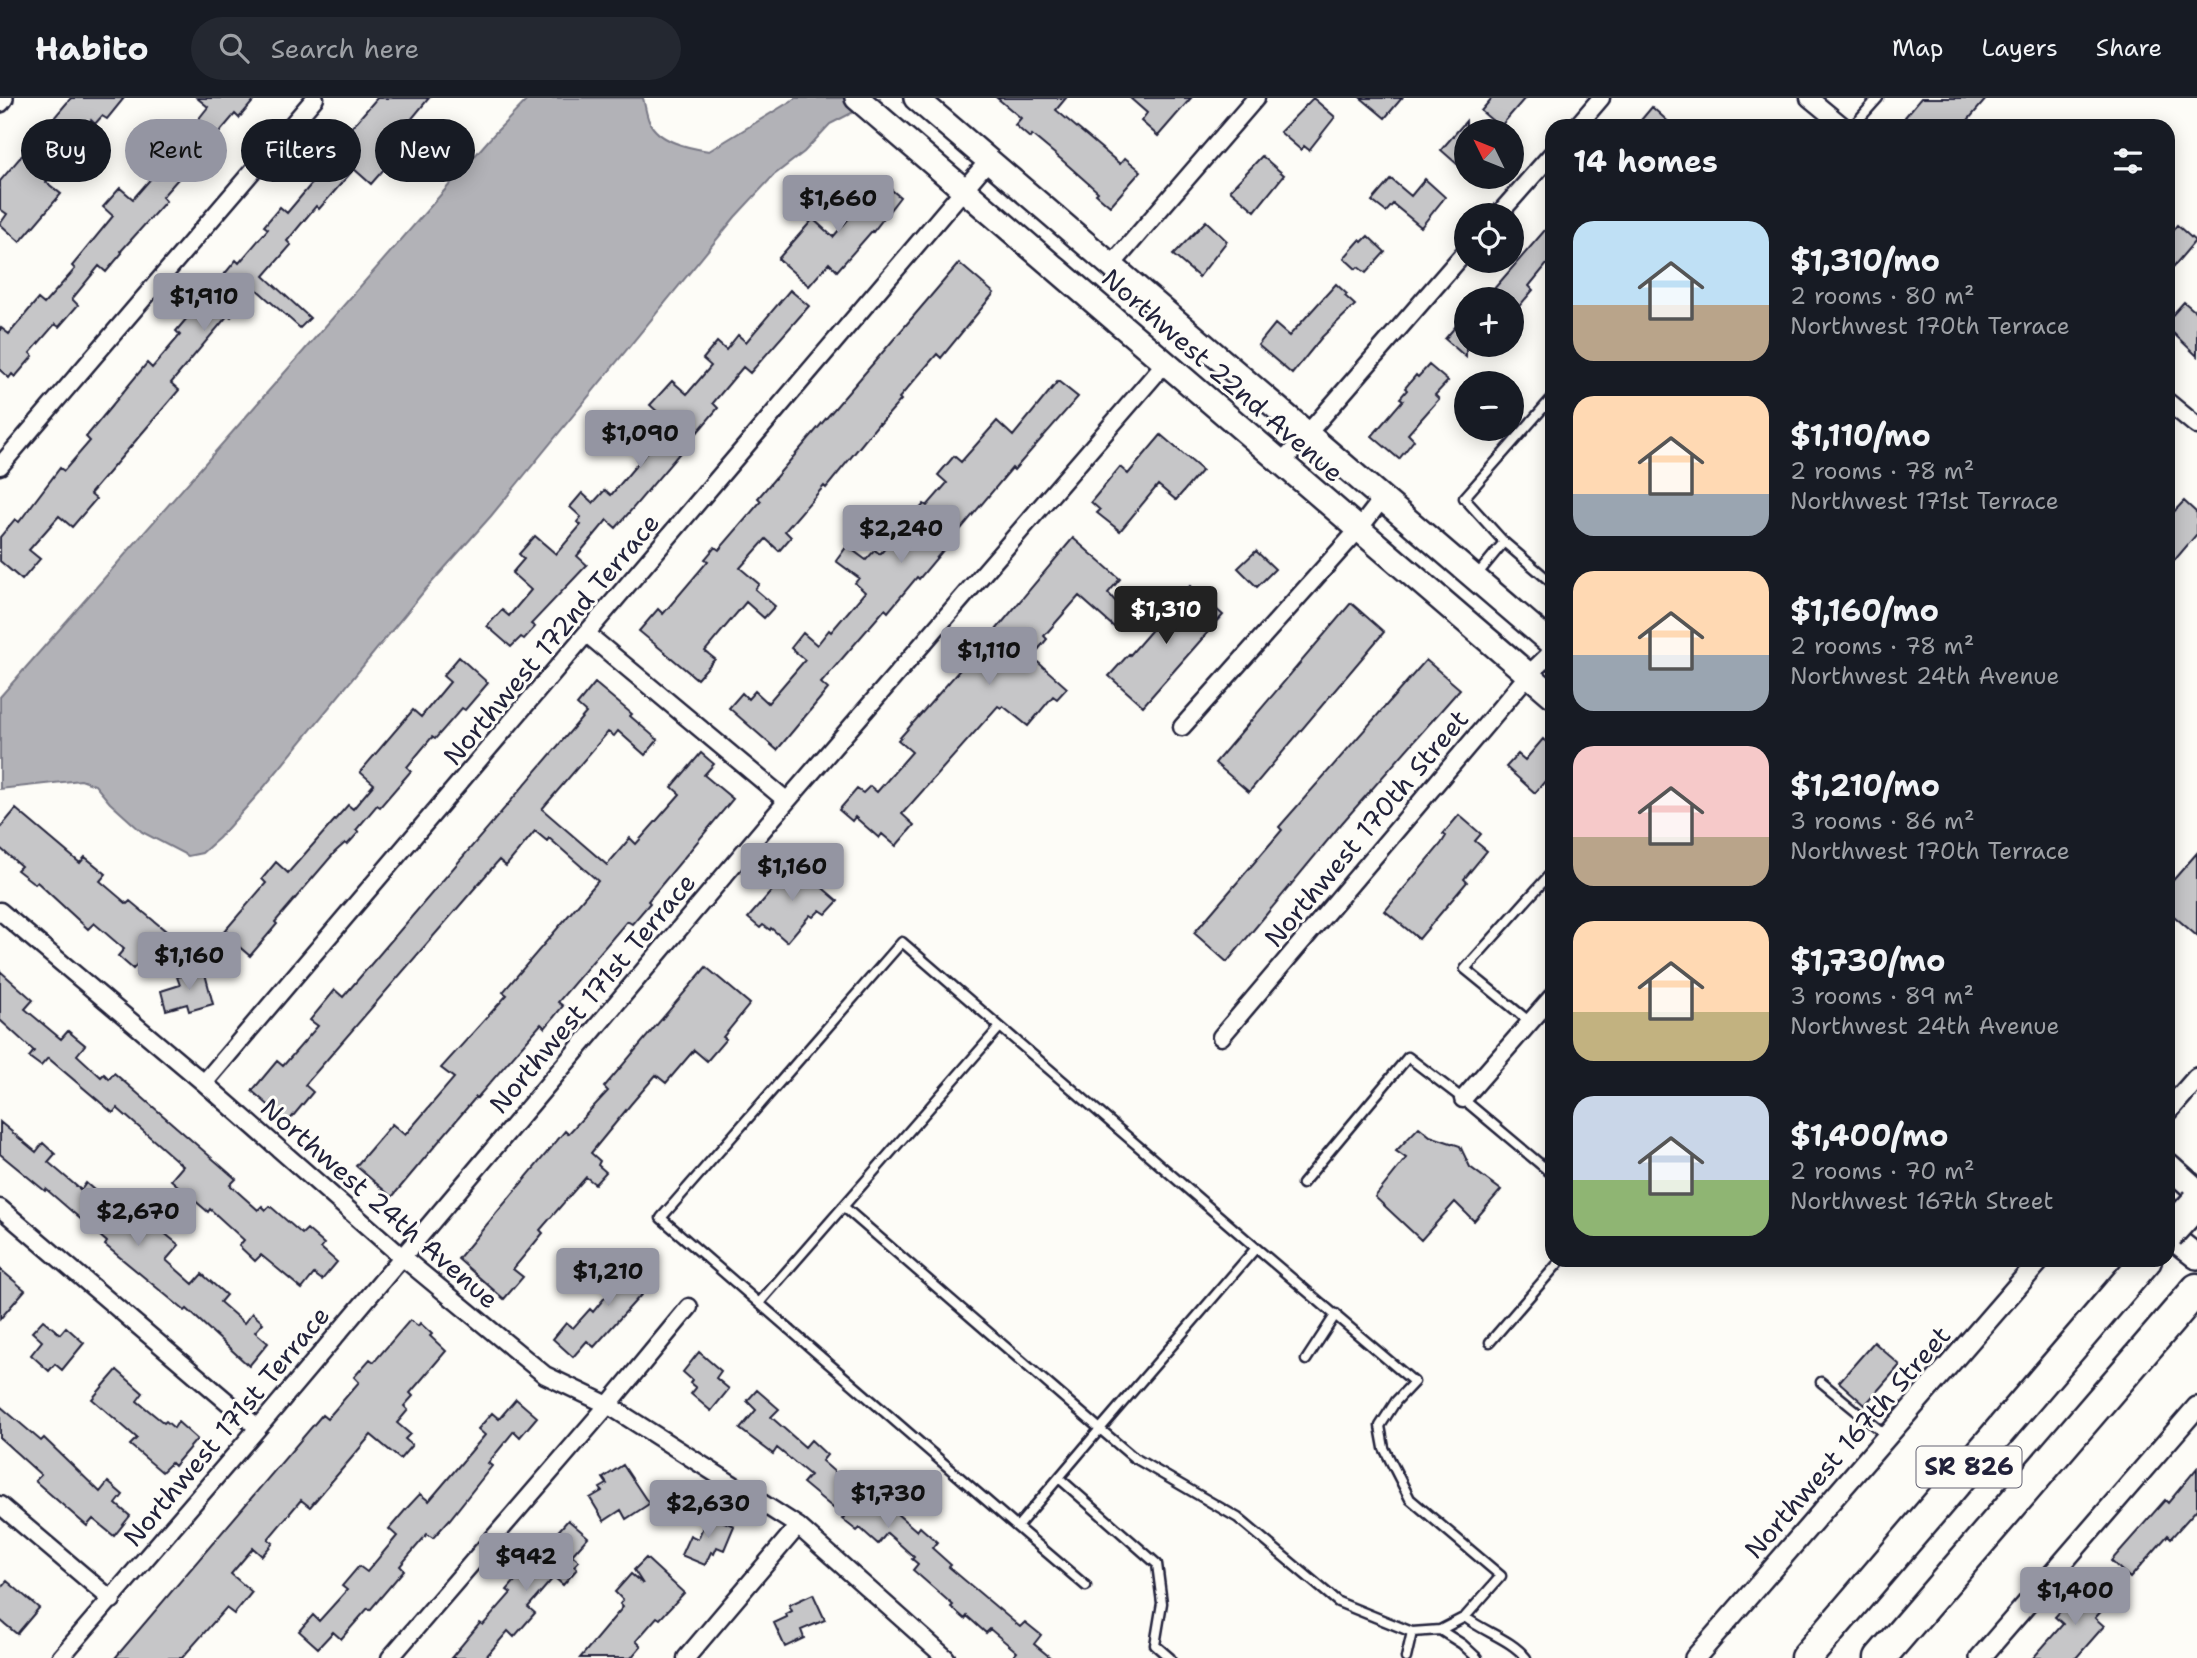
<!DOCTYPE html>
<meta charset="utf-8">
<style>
:root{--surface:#171b24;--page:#242831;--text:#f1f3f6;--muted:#9ea1a6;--line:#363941;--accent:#9495a2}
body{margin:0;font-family:"Shantell Sans",sans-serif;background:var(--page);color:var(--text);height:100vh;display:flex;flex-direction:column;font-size:26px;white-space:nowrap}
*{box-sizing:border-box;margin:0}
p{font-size:23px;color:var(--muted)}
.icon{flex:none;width:38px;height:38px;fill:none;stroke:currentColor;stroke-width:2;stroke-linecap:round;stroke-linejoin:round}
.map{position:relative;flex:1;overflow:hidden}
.side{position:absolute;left:1545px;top:21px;width:630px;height:1148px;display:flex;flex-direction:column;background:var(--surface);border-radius:21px;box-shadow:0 4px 18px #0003}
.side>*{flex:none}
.banner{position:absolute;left:21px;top:21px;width:665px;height:63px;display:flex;gap:14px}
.needle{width:46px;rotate:313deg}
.controls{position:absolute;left:1454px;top:21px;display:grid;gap:14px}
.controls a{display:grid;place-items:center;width:70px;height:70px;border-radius:50%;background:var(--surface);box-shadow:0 4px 18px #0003;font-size:35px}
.price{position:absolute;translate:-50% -60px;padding:0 16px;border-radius:7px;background:var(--accent);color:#111;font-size:23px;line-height:46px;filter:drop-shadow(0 2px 4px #0008)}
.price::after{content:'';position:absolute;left:50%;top:42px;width:21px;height:16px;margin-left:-10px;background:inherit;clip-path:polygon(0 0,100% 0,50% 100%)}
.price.active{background:#222;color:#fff}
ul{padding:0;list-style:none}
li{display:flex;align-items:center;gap:21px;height:175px;padding:0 28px}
li span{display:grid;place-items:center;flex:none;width:196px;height:140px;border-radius:21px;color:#555}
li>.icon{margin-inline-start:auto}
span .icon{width:84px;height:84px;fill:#fffc;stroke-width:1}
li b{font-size:30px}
h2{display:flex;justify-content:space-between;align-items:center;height:84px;padding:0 28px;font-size:30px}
.tag{padding:0 24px;border-radius:32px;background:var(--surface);box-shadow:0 4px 18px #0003;font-size:24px;line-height:63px}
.tag.active{background:var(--accent);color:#111}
header{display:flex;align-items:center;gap:42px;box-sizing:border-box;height:98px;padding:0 35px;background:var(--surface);border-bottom:2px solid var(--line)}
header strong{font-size:33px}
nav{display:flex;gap:38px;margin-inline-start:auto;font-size:24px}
.search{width:490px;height:63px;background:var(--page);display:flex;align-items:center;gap:18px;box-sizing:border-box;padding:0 24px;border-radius:38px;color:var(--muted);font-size:26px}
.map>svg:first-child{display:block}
.water{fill:#b2b2b7;stroke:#787885;stroke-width:2}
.building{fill:#c6c6c8;stroke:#22223b;stroke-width:2}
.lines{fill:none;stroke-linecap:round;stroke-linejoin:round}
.service-casing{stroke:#22223b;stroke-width:13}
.minor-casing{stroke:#22223b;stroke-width:21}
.tertiary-casing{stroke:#22223b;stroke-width:24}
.secondary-casing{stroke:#22223b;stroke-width:28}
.motorway-casing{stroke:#22223b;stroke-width:35}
.service{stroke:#fdfcf7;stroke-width:8}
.minor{stroke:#fdfcf7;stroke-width:16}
.tertiary{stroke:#fdfcf7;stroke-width:19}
.secondary{stroke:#fdfcf7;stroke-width:23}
.motorway{stroke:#fdfcf7;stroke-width:30}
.motorway-bridge-casing{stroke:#22223b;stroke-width:35;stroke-linecap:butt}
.motorway-bridge{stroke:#fdfcf7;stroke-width:30}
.labels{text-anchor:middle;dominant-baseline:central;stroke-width:6;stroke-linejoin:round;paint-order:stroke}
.shield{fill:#fdfcf7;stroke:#646373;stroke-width:2}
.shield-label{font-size:24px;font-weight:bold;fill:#22223b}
.street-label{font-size:26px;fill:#22223b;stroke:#fdfcf7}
</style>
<header>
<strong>Habito</strong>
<div class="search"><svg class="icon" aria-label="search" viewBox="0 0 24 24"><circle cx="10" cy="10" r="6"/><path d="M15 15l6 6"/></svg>Search here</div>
<nav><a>Map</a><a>Layers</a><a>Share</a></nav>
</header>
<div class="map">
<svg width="2197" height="1560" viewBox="0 0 2197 1560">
<rect width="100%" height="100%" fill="#fdfcf7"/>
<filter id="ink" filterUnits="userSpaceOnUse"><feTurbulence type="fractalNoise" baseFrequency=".0143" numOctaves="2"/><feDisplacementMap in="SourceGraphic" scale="14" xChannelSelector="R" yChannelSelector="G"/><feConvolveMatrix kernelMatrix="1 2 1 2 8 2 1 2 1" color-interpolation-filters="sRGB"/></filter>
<g filter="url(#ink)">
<path class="water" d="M529,0H643C645,7 646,16 649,23C658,44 689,50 709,53L796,0H881L830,26L804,54L774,77L735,119L491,418L425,492L260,694L219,740L202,755L188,758L142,734L110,705L95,687L81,682L0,691V599L494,36Z"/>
<path class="building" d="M71,0H124L107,21L102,18L95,26L91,22L57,63L61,66L46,84L61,96L20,144L0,126L7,116L0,111V83Z
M197,0H256L239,20L235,16L208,48L212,50L194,72L192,71L188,74L186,72L162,99L166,103L121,153L122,155L106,174L99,168L72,201L78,207L59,229L55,226L30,255L33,258L15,279L12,276L9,280L0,272V229L9,236L38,201L44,206L75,171L72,168L113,118L103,109L120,90L133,101L161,69L149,58L160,46L164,49L166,47L173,53L208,9Z
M377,0H429L400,35L405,39L388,57L393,61L371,86L354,71L319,111L316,108L287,143L291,147L264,178L310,220L300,230L255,190L231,219L228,217L171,285L179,292L90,396L96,401L72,429L59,418L29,452L40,461L22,482L0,463V439L15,421L19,424L60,370L64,373L90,343L86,339L147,265L152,270L180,237L176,233L192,214L196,218L222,187L218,184L236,162L239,165L268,131L264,128L280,109L287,115L314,83L308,78L324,59L328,63L354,33L351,30Z
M997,0H1066L1056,12L1120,66L1125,60L1141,73L1110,108L1096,96L1098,94L1062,62L1032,37L1030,40L1015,27L1021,20Z
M1130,0H1191L1158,38L1141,23L1147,15Z
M1313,0L1335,19L1309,52L1304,48L1301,52L1280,34Z
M1361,0H1402L1385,20Z
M1492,0H1525L1500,29L1481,13Z
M1921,0H1987L1963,28H1915L1905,19Z
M1652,9L1673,28H1636Z
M1466,23V74L1441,52Z
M1262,58L1284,77L1255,113L1230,92Z
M1391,81L1411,98L1425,81L1445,99L1421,129L1393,106L1386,114L1372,103Z
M881,83L900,99L873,134L872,133L837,173L829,165L809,188L778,161L813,121L833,139L857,111L848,104L860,89L869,96Z
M1206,123L1227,143L1199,179L1173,157Z
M1552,124V160L1529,188L1533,192L1516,212L1512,209V201H1503L1493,192Z
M2177,127L2195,143L2168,175V138Z
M1368,138L1385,154L1366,175L1358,169L1356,171L1344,160L1360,142L1362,144Z
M959,165L994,195L941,260L937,256L899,300L901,302L880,326L879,325L826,390L824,388L785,433L791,439L779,453L766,441L740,470L759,486L755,491L775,508L764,520L746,504L705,553L715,561L697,581L639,533L658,511L663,516L708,463L705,461L715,449L719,452L761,403L758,400Z
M1336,186L1347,196L1345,198L1355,207L1322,239L1292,276L1258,247L1275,226L1289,238Z
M790,192L809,208L750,275L743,269L713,305L718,310L616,430L607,422L577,458L587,467L531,526L535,529L524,541L521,539L511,549L487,528L502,512L509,518L531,492L512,475L524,461L519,456L535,438L556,456L581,427L577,424L581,419L570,409L582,395L593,405L605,392L611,397L671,326L650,307L672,283L687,296L711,268L703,261L717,244L726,252L738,237L746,244Z
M2184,204L2197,215V258L2168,230V222Z
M1466,216V259L1445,241Z
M1429,267L1448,283L1435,297L1439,301L1408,336L1414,342L1399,361L1372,338L1403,302L1400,300L1407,292L1405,290L1416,277L1418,279Z
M1058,283L1078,299L1014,372L1012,370L919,481L917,479L888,514L885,511L821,585L828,591L777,652L729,610L742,595L748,601L755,593L768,605L805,562L791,550L803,535L817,547L829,532L831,534L865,494L855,485L859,480L836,463L847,448L866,462L875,452L880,456L924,406L927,408L947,385L938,377L954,358L961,364L997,323L1013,338Z
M1161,337L1202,372L1176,402L1158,387L1120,433L1097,415L1100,412L1091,404L1120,369L1128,376Z
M2184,403L2197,415V436L2168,470V420Z
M1073,440L1120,481L1108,495L1126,515L1114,529L1079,498L1044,538L1047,541L1032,559L1067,590L1057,601L1053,598L1028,628L1003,608L1001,610L998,608L902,716L914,727L896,748L882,736L879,740L855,719L852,723L839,712L857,691L863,695L870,688L877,694L912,654L898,642L973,557L969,554L980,541L985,545Z
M1256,453L1275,471L1257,489L1238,470Z
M1190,488L1223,517L1143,608L1109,578L1129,556L1130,557Z
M1351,505L1384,534L1249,694L1215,665Z
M459,559L488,585L465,612L462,610L435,641L432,639L407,669L411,673L380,709L377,707L356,732L359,734L347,747L345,745L335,754L275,824L277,826L250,858L223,835L266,785L262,781L276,764L288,775L348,707L353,711L374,686L360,674L413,612L421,619L450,584L443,578Z
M1426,562L1460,591L1342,725L1227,864L1194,835L1282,732L1279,729Z
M595,585L632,616L630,618L658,642L645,657L618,633L614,638L608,634L542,711L607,767L630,740L636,746L680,696L672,689L701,655L714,666L704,677L733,701L648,803L650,805L632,826L627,823L558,904L563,908L545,930L541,926L477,1000L476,999L392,1099L356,1068L392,1026L405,1037L418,1022L454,980L441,970L507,897L503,894L598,783L549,740L547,743L535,733L506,768L499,762L305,987L313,994L288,1024L252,993L277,963L283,968L318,928L310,922L335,892L343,899L586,615L577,607Z
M1543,641L1552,649V675L1535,695L1506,669L1518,656L1525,662Z
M16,711L80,765L85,759L106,776L100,783L127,806L130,803L172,838L157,856L150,851L133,871L118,858L124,851L94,825L88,831L37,784L35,786L17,772L21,768L0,750V730Z
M1459,717L1481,736L1475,743L1487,753L1464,781L1467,784L1419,841L1385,813L1441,746L1446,738L1443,736Z
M2197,755V838L2168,813V788Z
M793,765L800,771L804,767L815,776L811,780L838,803L826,816L820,812L813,819L810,817L787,844L771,830L770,832L763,827L760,830L748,820L783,780L781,778Z
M706,869L750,906L723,939L726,941L707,963L694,952L666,985L656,977L631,1006L591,1055L600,1063L598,1067L606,1074L595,1086L586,1079L540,1132L543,1135L513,1171L523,1179L504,1201L458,1161L565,1033L568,1036L608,993L604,989Z
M204,872L213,906L189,913L187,906L166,912L161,893L180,887L177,879Z
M0,873L33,902L25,911L61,941L68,933L85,947L77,957L101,979L104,976L109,981L114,975L151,1007L236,1081L230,1087L258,1112L262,1108L266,1112L270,1108L302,1136L307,1131L324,1146L321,1150L337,1164L322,1182L314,1176L302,1191L261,1157L255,1163L239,1148L244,1142L210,1111L208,1114L171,1082L183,1068L117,1010L113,1015L48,960L41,968L29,959L34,953L0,922Z
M0,1024L36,1054L43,1045L55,1056L48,1064L81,1092L86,1085L127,1121L135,1111L179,1147L166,1162L193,1186L202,1176L226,1197L220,1204L244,1225L252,1215L263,1225L255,1234L268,1245L249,1268L187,1211L185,1213L105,1147L107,1144L46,1091L45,1093L0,1056Z
M1419,1029L1430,1038L1460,1048L1470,1069L1501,1092L1474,1123L1455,1104L1421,1142L1375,1099L1406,1060L1396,1053Z
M638,1161L658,1178L594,1249L587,1243L573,1259L553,1241L566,1225L573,1230L590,1211L593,1214L616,1186L610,1180L623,1165L629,1171Z
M0,1171L25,1192L0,1221Z
M43,1222L60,1236L66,1229L84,1245L62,1272L55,1266L49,1273L31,1257L42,1243L32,1234Z
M410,1222L418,1228L420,1225L432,1236L430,1238L446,1253L410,1295L413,1298L404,1308L408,1312L397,1325L410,1336L405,1341L412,1347L400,1361L371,1337L310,1409L301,1402L268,1441L273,1445L262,1458L253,1450L231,1476L252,1494L234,1516L226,1510L182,1560H115L322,1317L327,1321L359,1284L354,1279L370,1261L374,1264Z
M1874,1244L1900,1267L1865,1307L1839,1284Z
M699,1254L721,1273L716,1280L729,1291L711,1313L691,1296L696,1290L690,1285L692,1282L683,1274Z
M117,1272L143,1295L137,1303L164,1325L166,1323L174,1330L178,1324L197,1341L174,1368L171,1365L162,1374L130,1347L137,1340L92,1301Z
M757,1292L779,1311L771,1319L805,1349L811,1342L827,1357L822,1363L869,1404L875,1397L917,1433L920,1429L937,1444L932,1450L951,1467L949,1469L1020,1529L1025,1524L1041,1537L1034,1546L1051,1560H1012L1017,1554L990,1531L986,1535L967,1518L965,1521L951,1509L953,1507L913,1472L918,1466L912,1461L914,1459L887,1435L878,1446L860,1430L857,1433L842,1421L844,1419L803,1385L810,1377L777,1350L773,1356L740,1331L756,1312L747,1303Z
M516,1301L537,1319L520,1339L514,1333L488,1365L492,1368L450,1421L433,1440L427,1436L400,1468L404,1472L370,1512L368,1510L341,1541L333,1534L318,1550L299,1533L313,1517L319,1523L347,1492L342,1488L359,1468L367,1474L397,1438L389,1431L407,1410L420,1396L429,1403L485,1337L478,1331L492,1315L499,1321Z
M0,1308L41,1343L44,1340L100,1394L108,1384L123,1397L116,1406L130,1418L114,1438L93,1421L87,1428L35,1383L41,1377L0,1340Z
M623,1367L649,1406L626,1421L621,1412L604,1423L590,1400L602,1393L600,1390L607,1386L603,1380Z
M2197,1370V1411L2171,1440L2168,1437L2130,1480L2111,1463L2165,1402L2168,1405Z
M708,1417L734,1428L724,1452L717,1449L714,1456L711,1454L705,1467L681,1457L690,1437L698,1441Z
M568,1422L588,1439L572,1457L579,1463L574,1468L577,1471L563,1487L554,1479L528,1509L535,1515L514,1539L508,1533L485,1560H451L480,1525L483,1527L511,1495L507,1492Z
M646,1460L684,1495L660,1521L657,1519L636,1543L641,1548L631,1560H580L623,1509L620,1506L623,1502L615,1494L631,1476L643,1486L634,1472Z
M7,1483L39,1510L17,1536L0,1522V1491Z
M2089,1490L2108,1506L2095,1520L2104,1528L2076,1560H2033L2063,1526L2055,1519L2073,1499L2077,1502Z
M813,1496L825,1522L801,1532L804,1540L785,1549L774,1525L787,1519L786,1516L792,1513L789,1507Z"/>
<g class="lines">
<defs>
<path id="service" d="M1853,28L1878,0
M1552,300L1464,400L1504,444L1552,485
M1477,477L1504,444
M1530,924L1465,871L1552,774
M1302,1086L1408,959L1463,1001L1552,1076
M844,1109L1100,1331L1017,1429L661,1120L902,844L1256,1150L1100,1331L1133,1359L1238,1420L1338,1504L1412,1534L1440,1532L1465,1519L1501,1478L1410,1401L1384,1350L1380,1328L1396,1303L1414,1284L1256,1150
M759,1205L1000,929
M1490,1244L1561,1162
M1306,1262L1336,1216
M1821,1284L1887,1338
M1059,1380L1157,1466L1162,1505L1155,1547L1170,1560
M1017,1429L1086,1488
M1465,1519C1484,1534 1511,1541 1526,1560
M1440,1532L1462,1546L1477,1560
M1406,1560L1412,1534"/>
<path id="minor" d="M1809,0L1843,28
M1577,28L1601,0
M1498,117L1552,56
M1110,169L1256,0
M2168,304L2197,328
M1282,365L1466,153
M0,368L315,0
M587,536L787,703
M1182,629L1359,431L1382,401
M0,813L204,985L401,1158L545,1277L608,1307L798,1428L946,1560
M1221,939L1529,576L1552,554
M204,985L988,63
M1463,1001L1552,899
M0,1110L258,1330
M0,1407L112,1502
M60,1560L258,1330L787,703L1165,265
M390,1560L608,1307L689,1209
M686,1560L798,1428"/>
<path id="tertiary" d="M0,4L3,0
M2168,1013L2197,980
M1695,1560L2040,1162
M1980,1560L2197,1309"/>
<path id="secondary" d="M857,0L1552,597
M916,0L1552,546
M2168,1067L2197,1093
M2168,1136L2197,1159"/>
<path id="motorway" d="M1806,1560L2146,1162
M1880,1560L2197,1191"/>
</defs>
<use href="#service" class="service-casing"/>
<use href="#minor" class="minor-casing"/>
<use href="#tertiary" class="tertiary-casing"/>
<use href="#secondary" class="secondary-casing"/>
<use href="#motorway" class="motorway-casing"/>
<use href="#service" class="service"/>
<use href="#minor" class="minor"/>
<use href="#tertiary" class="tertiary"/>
<use href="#secondary" class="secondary"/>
<use href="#motorway" class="motorway"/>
<defs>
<path id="motorway-bridge" d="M2168,1136L2197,1104"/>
</defs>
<use href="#motorway-bridge" class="motorway-bridge-casing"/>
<use href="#motorway-bridge" class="motorway-bridge"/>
</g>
</g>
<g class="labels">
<rect class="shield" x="1916.5" y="1348.5" width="105" height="41" rx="5"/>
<g class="shield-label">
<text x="1969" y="1369">SR 826</text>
</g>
<g class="street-label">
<text transform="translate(1223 277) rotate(41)">Northwest 22nd Avenue</text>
<text transform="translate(551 541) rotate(-50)">Northwest 172nd Terrace</text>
<text transform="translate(1366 730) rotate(-50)">Northwest 170th Street</text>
<text transform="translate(592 895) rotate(-50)">Northwest 171st Terrace</text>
<text transform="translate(380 1105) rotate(41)">Northwest 24th Avenue</text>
<text transform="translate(226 1328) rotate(-50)">Northwest 171st Terrace</text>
<text transform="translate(1847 1344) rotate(-49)">Northwest 167th Street</text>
</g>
</g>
</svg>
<div class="controls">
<a><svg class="needle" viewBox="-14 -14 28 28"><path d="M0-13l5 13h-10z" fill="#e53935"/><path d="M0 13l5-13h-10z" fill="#9ea1a6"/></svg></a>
<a><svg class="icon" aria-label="locate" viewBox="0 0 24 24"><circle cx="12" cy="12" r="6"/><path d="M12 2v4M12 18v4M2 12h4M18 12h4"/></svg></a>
<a>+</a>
<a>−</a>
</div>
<b class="price" style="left:838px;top:137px">$1,660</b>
<b class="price" style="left:204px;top:235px">$1,910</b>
<b class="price" style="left:640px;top:372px">$1,090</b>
<b class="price" style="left:901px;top:467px">$2,240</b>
<b class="price active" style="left:1166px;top:548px">$1,310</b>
<b class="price" style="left:989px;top:589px">$1,110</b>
<b class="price" style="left:792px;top:805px">$1,160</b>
<b class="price" style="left:189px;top:894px">$1,160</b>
<b class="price" style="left:138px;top:1150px">$2,670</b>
<b class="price" style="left:608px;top:1210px">$1,210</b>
<b class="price" style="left:888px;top:1432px">$1,730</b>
<b class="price" style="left:708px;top:1442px">$2,630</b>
<b class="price" style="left:526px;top:1495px">$942</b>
<b class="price" style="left:2075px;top:1529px">$1,400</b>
<div class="banner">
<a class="tag">Buy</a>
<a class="tag active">Rent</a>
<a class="tag">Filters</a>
<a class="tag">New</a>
</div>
<section class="side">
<h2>14 homes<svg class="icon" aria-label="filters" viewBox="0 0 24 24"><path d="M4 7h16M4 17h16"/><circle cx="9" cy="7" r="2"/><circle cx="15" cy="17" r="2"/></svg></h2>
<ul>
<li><span style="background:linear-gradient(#bfe0f5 60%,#b9a48a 0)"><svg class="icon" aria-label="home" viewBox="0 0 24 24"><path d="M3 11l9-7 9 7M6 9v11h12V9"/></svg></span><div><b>$1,310/mo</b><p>2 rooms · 80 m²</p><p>Northwest 170th Terrace</p></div></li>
<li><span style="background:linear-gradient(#ffd9b3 70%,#9aa5b1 0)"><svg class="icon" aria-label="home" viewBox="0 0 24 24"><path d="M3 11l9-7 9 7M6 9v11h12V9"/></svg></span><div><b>$1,110/mo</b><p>2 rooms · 78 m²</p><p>Northwest 171st Terrace</p></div></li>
<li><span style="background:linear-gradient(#ffd9b3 60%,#9aa5b1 0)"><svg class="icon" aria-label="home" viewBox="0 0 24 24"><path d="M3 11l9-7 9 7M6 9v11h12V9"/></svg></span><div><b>$1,160/mo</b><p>2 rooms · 78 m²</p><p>Northwest 24th Avenue</p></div></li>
<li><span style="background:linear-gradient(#f6c9c9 65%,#b9a48a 0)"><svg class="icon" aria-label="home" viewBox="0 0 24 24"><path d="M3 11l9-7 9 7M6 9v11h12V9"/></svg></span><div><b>$1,210/mo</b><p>3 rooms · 86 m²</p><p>Northwest 170th Terrace</p></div></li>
<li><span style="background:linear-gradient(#ffd9b3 65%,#c2b280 0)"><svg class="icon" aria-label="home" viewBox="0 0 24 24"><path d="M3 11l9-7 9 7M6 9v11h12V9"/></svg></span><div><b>$1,730/mo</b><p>3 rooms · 89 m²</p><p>Northwest 24th Avenue</p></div></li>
<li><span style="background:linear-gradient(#c9d6e8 60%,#8fb573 0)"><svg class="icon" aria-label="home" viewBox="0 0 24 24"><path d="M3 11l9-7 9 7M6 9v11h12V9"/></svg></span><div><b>$1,400/mo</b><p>2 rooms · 70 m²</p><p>Northwest 167th Street</p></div></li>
</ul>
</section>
</div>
